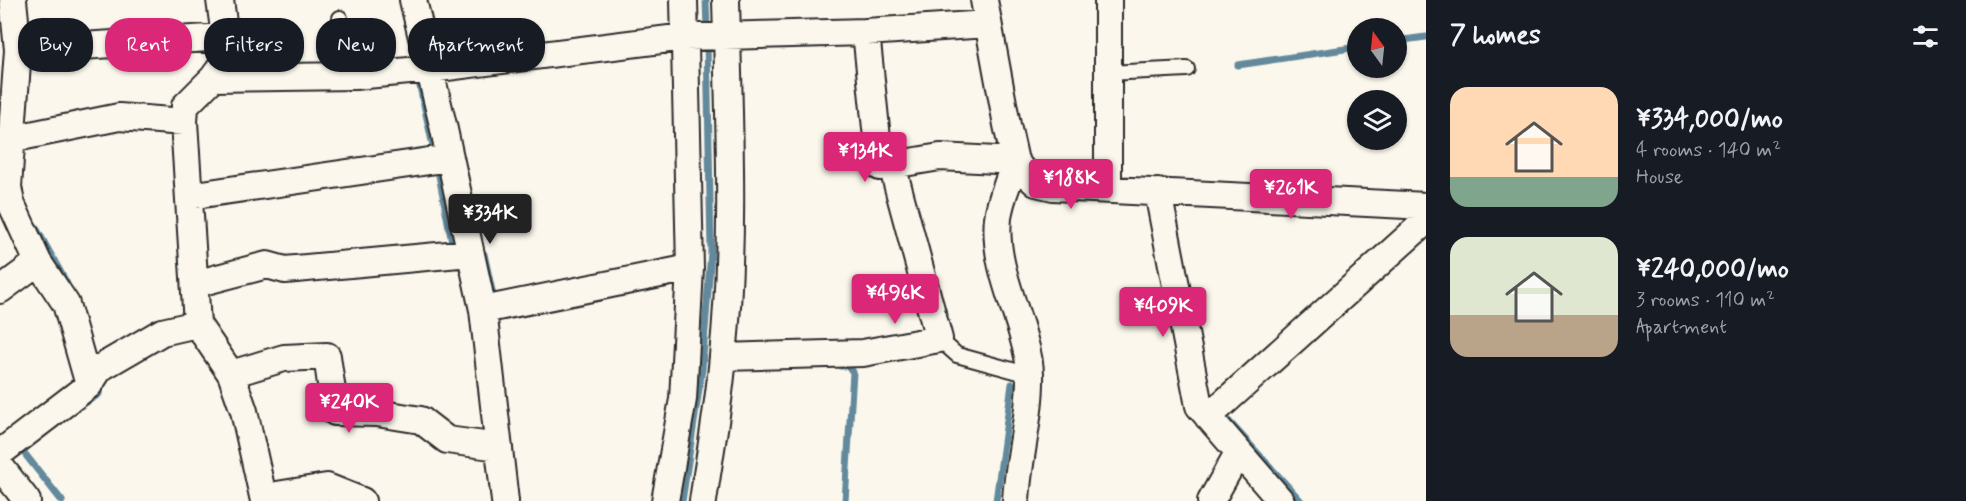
<!DOCTYPE html>
<meta charset="utf-8">
<style>
:root{--surface:#171b24;--page:#242831;--text:#f1f3f6;--muted:#9ea1a6;--accent:#db2777}
body{margin:0;font-family:Mynerve,sans-serif;background:var(--page);color:var(--text);height:100vh;display:flex;flex-direction:column;font-size:22px;white-space:nowrap}
*{box-sizing:border-box;margin:0}
p{font-size:20px;color:var(--muted)}
.icon{flex:none;width:33px;height:33px;fill:none;stroke:currentColor;stroke-width:2;stroke-linecap:round;stroke-linejoin:round}
.map{position:relative;flex:1;overflow:hidden}
.drawer{display:flex;flex-direction:column;background:var(--surface);width:540px}
.drawer>*{flex:none}
.top-card{position:absolute;left:18px;top:18px;width:570px;height:54px;display:flex;gap:12px}
.needle{width:39px;rotate:345deg}
.controls{position:absolute;left:1347px;top:18px;display:grid;gap:12px}
.controls a{display:grid;place-items:center;width:60px;height:60px;border-radius:50%;background:var(--surface);box-shadow:0 2px 4px #0004;font-size:30px}
.price{position:absolute;translate:-50% -51px;padding:0 14px;border-radius:6px;background:var(--accent);color:#fff;font-size:20px;line-height:39px;filter:drop-shadow(0 2px 3px #0008)}
.price::after{content:'';position:absolute;left:50%;top:36px;width:18px;height:14px;margin-left:-9px;background:inherit;clip-path:polygon(0 0,100% 0,50% 100%)}
.price.selected{background:#222;color:#fff}
ul{padding:0;list-style:none}
li{display:flex;align-items:center;gap:18px;height:150px;padding:0 24px}
li span{display:grid;place-items:center;flex:none;width:168px;height:120px;border-radius:18px;color:#555}
li>.icon{margin-inline-start:auto}
span .icon{width:72px;height:72px;fill:#fffc;stroke-width:1}
li b{font-size:26px}
h2{display:flex;justify-content:space-between;align-items:center;height:72px;padding:0 24px;font-size:26px}
.chip{padding:0 21px;border-radius:24px;background:var(--surface);box-shadow:0 2px 4px #0004;font-size:21px;line-height:54px}
.chip.selected{background:var(--accent);color:#fff}
main{display:flex;flex:1;min-height:0}
.map>svg:first-child{display:block}
.lines{fill:none;stroke-linecap:round;stroke-linejoin:round}
.stream{stroke:#63899c;stroke-width:7}
.service-casing{stroke:#2b2b2b;stroke-width:18}
.minor-casing{stroke:#2b2b2b;stroke-width:30}
.service{stroke:#fbf7ec;stroke-width:14}
.minor{stroke:#fbf7ec;stroke-width:26}
</style>
<main>
<div class="map">
<svg width="1426" height="501" viewBox="0 0 1426 501">
<rect width="100%" height="100%" fill="#fbf7ec"/>
<filter id="ink" filterUnits="userSpaceOnUse"><feTurbulence type="fractalNoise" baseFrequency=".0167" numOctaves="2"/><feDisplacementMap in="SourceGraphic" scale="12" xChannelSelector="R" yChannelSelector="G"/><feConvolveMatrix kernelMatrix="1 2 1 2 8 2 1 2 1" color-interpolation-filters="sRGB"/></filter>
<g filter="url(#ink)">
<g class="lines">
<path class="stream" d="M706,0L707,30
M1396,41L1426,37
M1238,65L1358,47
M419,82L435,155
M437,165L452,242
M35,226L66,282
M484,254L494,300
M841,366H848L853,372L845,501
M85,403L99,394L98,386
M1225,417L1301,501
M25,446L21,449L62,501
M682,501L702,369L711,251L707,42
M996,501L1012,384"/>
<defs>
<path id="service" d="M340,18L348,76
M1108,73L1187,69
M939,339L957,355L1030,375"/>
<path id="minor" d="M13,0L18,50L8,187L11,203L38,262L66,304L89,385
M413,0L443,125L483,310L505,501
M984,0L1007,125L1015,161L1022,170L1036,183L1053,187L1426,206
M1108,0V189
M866,32L880,167L940,157L1015,161
M18,50L225,37
M213,78L224,63L225,37L220,0
M0,145L11,139L119,117L184,122
M1015,161C1010,180 1000,198 998,218C994,256 1010,293 1021,329C1025,344 1030,358 1030,374C1031,415 1018,459 1016,501
M1158,192L1199,406L1281,501
M189,196L450,158
M195,284L267,265L285,270L470,253
M0,290L38,262
M483,310L690,268
M723,357L863,353L939,339L892,165
M231,374L284,358L327,356L335,412L377,413L421,420L447,440L499,447
M1208,417L1426,221
M0,453L89,385L100,368L162,332L197,324
M0,466L27,501
M264,497L327,487L362,501
M264,501L244,411L231,374L197,324L184,122L185,106L213,78L355,76L431,69L685,37L866,32L988,24
M665,501L683,399L690,268L684,0
M703,501C710,453 719,405 723,356C735,238 729,118 726,0
M1211,501L1238,453"/>
</defs>
<use href="#service" class="service-casing"/>
<use href="#minor" class="minor-casing"/>
<use href="#service" class="service"/>
<use href="#minor" class="minor"/>
</g>
</g>
</svg>
<div class="controls">
<a><svg class="needle" viewBox="-14 -14 28 28"><path d="M0-13l5 13h-10z" fill="#e53935"/><path d="M0 13l5-13h-10z" fill="#9ea1a6"/></svg></a>
<a><svg class="icon" aria-label="layers" viewBox="0 0 24 24"><path d="M12 4l9 5-9 5-9-5zM3 14l9 5 9-5"/></svg></a>
</div>
<b class="price" style="left:865px;top:183px">¥134K</b>
<b class="price" style="left:1071px;top:210px">¥188K</b>
<b class="price" style="left:1291px;top:220px">¥261K</b>
<b class="price selected" style="left:490px;top:245px">¥334K</b>
<b class="price" style="left:895px;top:325px">¥496K</b>
<b class="price" style="left:1163px;top:338px">¥409K</b>
<b class="price" style="left:349px;top:434px">¥240K</b>
<div class="top-card">
<a class="chip">Buy</a>
<a class="chip selected">Rent</a>
<a class="chip">Filters</a>
<a class="chip">New</a>
<a class="chip">Apartment</a>
</div>
</div>
<section class="drawer">
<h2>7 homes<svg class="icon" aria-label="filters" viewBox="0 0 24 24"><path d="M4 7h16M4 17h16"/><circle cx="9" cy="7" r="2"/><circle cx="15" cy="17" r="2"/></svg></h2>
<ul>
<li><span style="background:linear-gradient(#ffd9b3 75%,#7fa58c 0)"><svg class="icon" aria-label="home" viewBox="0 0 24 24"><path d="M3 11l9-7 9 7M6 9v11h12V9"/></svg></span><div><b>¥334,000/mo</b><p>4 rooms · 140 m²</p><p>House</p></div></li>
<li><span style="background:linear-gradient(#dfe7d0 65%,#b9a48a 0)"><svg class="icon" aria-label="home" viewBox="0 0 24 24"><path d="M3 11l9-7 9 7M6 9v11h12V9"/></svg></span><div><b>¥240,000/mo</b><p>3 rooms · 110 m²</p><p>Apartment</p></div></li>
</ul>
</section>
</main>
